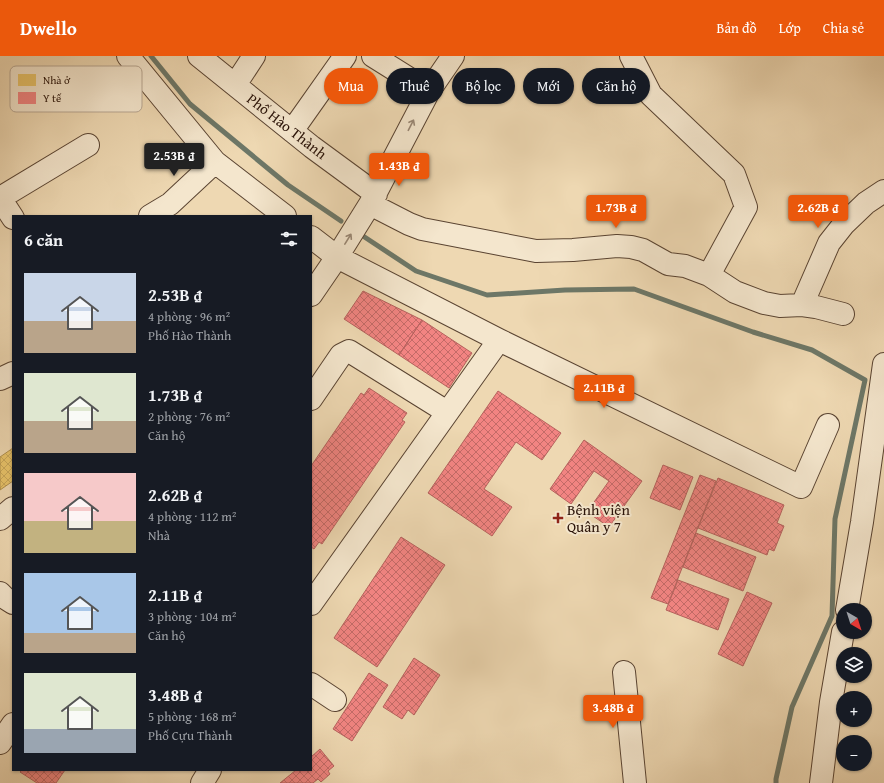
<!DOCTYPE html>
<html lang="vi">
<meta charset="utf-8">
<style>
:root{--surface:#171b24;--page:#20242c;--text:#f1f3f6;--muted:#9ea1a6;--accent:#ea580c}
body{margin:0;font-family:"Gentium Book Plus",serif;background:var(--page);color:var(--text);height:100vh;display:flex;flex-direction:column;font-size:15px;white-space:nowrap}
*{box-sizing:border-box;margin:0}
p{font-size:13px;color:var(--muted)}
.icon{flex:none;width:22px;height:22px;fill:none;stroke:currentColor;stroke-width:2;stroke-linecap:round;stroke-linejoin:round}
.map{position:relative;flex:1;overflow:hidden}
.sheet{position:absolute;left:12px;top:159px;width:300px;height:556px;display:flex;flex-direction:column;background:var(--surface);border-radius:0px;box-shadow:0 1px 3px #0004}
.sheet>*{flex:none}
.top-card{position:absolute;left:324px;top:12px;width:380px;height:36px;display:flex;gap:8px}
.needle{width:26px;rotate:141deg}
.controls{position:absolute;left:836px;top:547px;display:grid;gap:8px}
.controls a{display:grid;place-items:center;width:36px;height:36px;border-radius:50%;background:var(--surface);box-shadow:0 1px 3px #0004;font-size:20px}
.price{position:absolute;translate:-50% -34px;padding:0 9px;border-radius:4px;background:var(--accent);color:#fff;font-size:13px;line-height:26px;filter:drop-shadow(0 1px 2px #0008)}
.price::after{content:'';position:absolute;left:50%;top:24px;width:12px;height:9px;margin-left:-6px;background:inherit;clip-path:polygon(0 0,100% 0,50% 100%)}
.price.selected{background:#222;color:#fff}
ul{padding:0;list-style:none}
li{display:flex;align-items:center;gap:12px;height:100px;padding:0 12px}
li span{display:grid;place-items:center;flex:none;width:112px;height:80px;border-radius:0px;color:#555}
li>.icon{margin-inline-start:auto}
span .icon{width:48px;height:48px;fill:#fffc;stroke-width:1}
li b{font-size:17px}
h2{display:flex;justify-content:space-between;align-items:center;height:48px;padding:0 12px;font-size:17px}
.tag{padding:0 14px;border-radius:18px;background:var(--surface);box-shadow:0 1px 3px #0004;font-size:14px;line-height:36px}
.tag.selected{background:var(--accent);color:#fff}
header{display:flex;align-items:center;gap:24px;box-sizing:border-box;height:56px;padding:0 20px;background:var(--accent);color:#fff}
header strong{font-size:19px}
nav{display:flex;gap:22px;margin-inline-start:auto;font-size:14px}
.map>svg:first-child{display:block}
.homes{fill:url(#homes-cross-hatch);stroke:#af8f4d}
.health{fill:url(#health-cross-hatch);stroke:#b6625d}
.lines{fill:none;stroke-linecap:round;stroke-linejoin:round}
.stream{stroke:#6d7767;stroke-width:5}
.minor-casing{stroke:#5a4432;stroke-width:24}
.minor{stroke:#f4e6cd;stroke-width:22}
.oneway{stroke:#998774}
.poi-dot{fill:#8f2418;stroke:#f4e6cd;stroke-width:1.5}
.labels{text-anchor:middle;dominant-baseline:central;stroke-width:4;stroke-linejoin:round;paint-order:stroke}
.street-label{font-size:15px;fill:#291208;stroke:#f4e6cd}
.poi-label{font-size:15px;fill:#291208;stroke:#f4e6cd;text-anchor:start}
.key{fill:#f4e6cd;stroke:#b7a692;stroke-width:1}
.key-label{font-size:11px;fill:#291208}
</style>
<header>
<strong>Dwello</strong>
<nav><a>Bản đồ</a><a>Lớp</a><a>Chia sẻ</a></nav>
</header>
<div class="map">
<svg width="884" height="727" viewBox="0 0 884 727">
<defs>
<pattern id="homes-cross-hatch" width="8" height="8" patternUnits="userSpaceOnUse"><rect width="8" height="8" fill="#e9c46a"/><path d="M0 0l8 8M0 8l8-8" fill="none" stroke="#c8a75a"/></pattern>
<pattern id="health-cross-hatch" width="8" height="8" patternUnits="userSpaceOnUse"><rect width="8" height="8" fill="#f28482"/><path d="M0 0l8 8M0 8l8-8" fill="none" stroke="#c46b68"/></pattern>
</defs>
<rect width="100%" height="100%" fill="#eed8b2"/>
<filter id="stains"><feTurbulence type="fractalNoise" baseFrequency=".005" numOctaves="4"/><feColorMatrix values="0 0 0 0 .2 0 0 0 0 .09 0 0 0 0 .02 0 0 0 .5 -.17"/></filter>
<radialGradient id="worn" r=".72"><stop offset=".6" stop-color="#630" stop-opacity="0"/><stop offset="1" stop-color="#630" stop-opacity=".3"/></radialGradient>
<path class="homes" d="M13,392V425L0,434V401Z"/>
<path class="health" d="M363,235L422,264L399,299L344,263Z
M422,264L472,297L449,332L399,299Z
M369,332L407,357L402,364L405,366L322,488L319,486L314,493L311,491V410L361,337L364,339Z
M498,335L561,377L542,404L516,386L484,433L512,451L492,480L428,437Z
M584,384L642,425L609,471L587,456L609,425L594,415L571,448L550,433Z
M663,409L693,421L680,454L650,442Z
M700,419L716,425L668,548L651,542Z
M718,422L784,449L777,467L784,470L774,495L769,493L767,499L698,472Z
M696,477L756,501L743,535L683,511Z
M401,481L445,509L377,611L334,582Z
M678,524L729,543L718,574L666,554Z
M747,536L772,547L743,610L718,598Z
M414,602L440,619L414,659L408,654L402,663L383,651Z
M369,617L388,629L352,685L333,673Z
M320,693L334,710L328,715L330,718L321,726L318,723L313,727H280L296,714H311V701Z
M22,714H65L56,727H37L20,716Z"/>
<g class="lines">
<path class="stream" d="M151,0L190,48L288,129L341,165
M363,180L416,215L487,239L565,234L634,233L753,276L812,294L865,324L835,463L832,560L792,651L776,723V727"/>
<defs>
<path id="minor" d="M128,0L215,106L285,160
M199,0L312,91L376,138
M373,0L429,35
M631,0L651,39L734,118L746,151L709,219
M235,29L254,0
M292,75L345,0
M0,142L88,89
M0,142L13,162
M370,148L409,168L422,173L536,195L573,194L617,190L631,191L643,194L668,208L685,210L709,219L735,236L764,247L780,250L802,249L816,251L843,258
M150,160L170,148L215,106
M311,181L337,201L499,284L801,431L828,369
M311,239L337,201L370,148L429,35L453,0
M802,249L829,187L844,168L866,147L884,135
M0,323L13,317
M311,343L341,299L349,295L447,356
M0,463L13,452
M0,537L5,542L13,547
M311,548L499,284
M847,554L862,466L884,308
M624,616L635,727
M311,628L335,644
M0,687L13,668
M202,727L210,714
M821,727L831,646L843,576"/>
</defs>
<use href="#minor" class="minor-casing"/>
<use href="#minor" class="minor"/>
</g>
<defs><path id="oneway-shaft" d="M-6 0H5M1.5-3L5.5 0L1.5 3" fill="none" stroke-width="1.6" stroke-linecap="round" stroke-linejoin="round"/></defs>
<g class="oneway">
<use href="#oneway-shaft" transform="translate(411 69) rotate(-63)"/>
<use href="#oneway-shaft" transform="translate(348 183) rotate(-58)"/>
</g>
<path class="poi-dot" d="M556 456h4v4h4v4h-4v4h-4v-4h-4v-4h4z"/>
<g class="labels">
<g class="street-label">
<text transform="translate(287 70) rotate(38)">Phố Hào Thành</text>
</g>
<g class="poi-label">
<text x="567" y="453">Bệnh viện<tspan x="567" dy="17">Quân y 7</tspan></text>
</g>
</g>
<rect x="10" y="10" width="132" height="46" rx="6" class="key"/>
<rect x="18" y="18" width="18" height="12" fill="#e9c46a"/>
<rect x="18" y="36" width="18" height="12" fill="#f28482"/>
<g class="key-label">
<text x="43" y="28">Nhà ở</text>
<text x="43" y="46">Y tế</text>
</g>
<rect width="100%" height="100%" filter="url(#stains)"/>
<rect width="100%" height="100%" fill="url(#worn)"/>
</svg>
<div class="controls">
<a><svg class="needle" viewBox="-14 -14 28 28"><path d="M0-13l5 13h-10z" fill="#e53935"/><path d="M0 13l5-13h-10z" fill="#9ea1a6"/></svg></a>
<a><svg class="icon" aria-label="layers" viewBox="0 0 24 24"><path d="M12 4l9 5-9 5-9-5zM3 14l9 5 9-5"/></svg></a>
<a>+</a>
<a>−</a>
</div>
<b class="price selected" style="left:174px;top:121px">2.53B ₫</b>
<b class="price" style="left:399px;top:131px">1.43B ₫</b>
<b class="price" style="left:616px;top:173px">1.73B ₫</b>
<b class="price" style="left:818px;top:173px">2.62B ₫</b>
<b class="price" style="left:604px;top:353px">2.11B ₫</b>
<b class="price" style="left:613px;top:673px">3.48B ₫</b>
<div class="top-card">
<a class="tag selected">Mua</a>
<a class="tag">Thuê</a>
<a class="tag">Bộ lọc</a>
<a class="tag">Mới</a>
<a class="tag">Căn hộ</a>
</div>
<section class="sheet">
<h2>6 căn<svg class="icon" aria-label="filters" viewBox="0 0 24 24"><path d="M4 7h16M4 17h16"/><circle cx="9" cy="7" r="2"/><circle cx="15" cy="17" r="2"/></svg></h2>
<ul>
<li><span style="background:linear-gradient(#c9d6e8 60%,#b9a48a 0)"><svg class="icon" aria-label="home" viewBox="0 0 24 24"><path d="M3 11l9-7 9 7M6 9v11h12V9"/></svg></span><div><b>2.53B ₫</b><p>4 phòng · 96 m²</p><p>Phố Hào Thành</p></div></li>
<li><span style="background:linear-gradient(#dfe7d0 60%,#b9a48a 0)"><svg class="icon" aria-label="home" viewBox="0 0 24 24"><path d="M3 11l9-7 9 7M6 9v11h12V9"/></svg></span><div><b>1.73B ₫</b><p>2 phòng · 76 m²</p><p>Căn hộ</p></div></li>
<li><span style="background:linear-gradient(#f6c9c9 60%,#c2b280 0)"><svg class="icon" aria-label="home" viewBox="0 0 24 24"><path d="M3 11l9-7 9 7M6 9v11h12V9"/></svg></span><div><b>2.62B ₫</b><p>4 phòng · 112 m²</p><p>Nhà</p></div></li>
<li><span style="background:linear-gradient(#a9c7e8 75%,#b9a48a 0)"><svg class="icon" aria-label="home" viewBox="0 0 24 24"><path d="M3 11l9-7 9 7M6 9v11h12V9"/></svg></span><div><b>2.11B ₫</b><p>3 phòng · 104 m²</p><p>Căn hộ</p></div></li>
<li><span style="background:linear-gradient(#dfe7d0 70%,#9aa5b1 0)"><svg class="icon" aria-label="home" viewBox="0 0 24 24"><path d="M3 11l9-7 9 7M6 9v11h12V9"/></svg></span><div><b>3.48B ₫</b><p>5 phòng · 168 m²</p><p>Phố Cựu Thành</p></div></li>
</ul>
</section>
</div>
